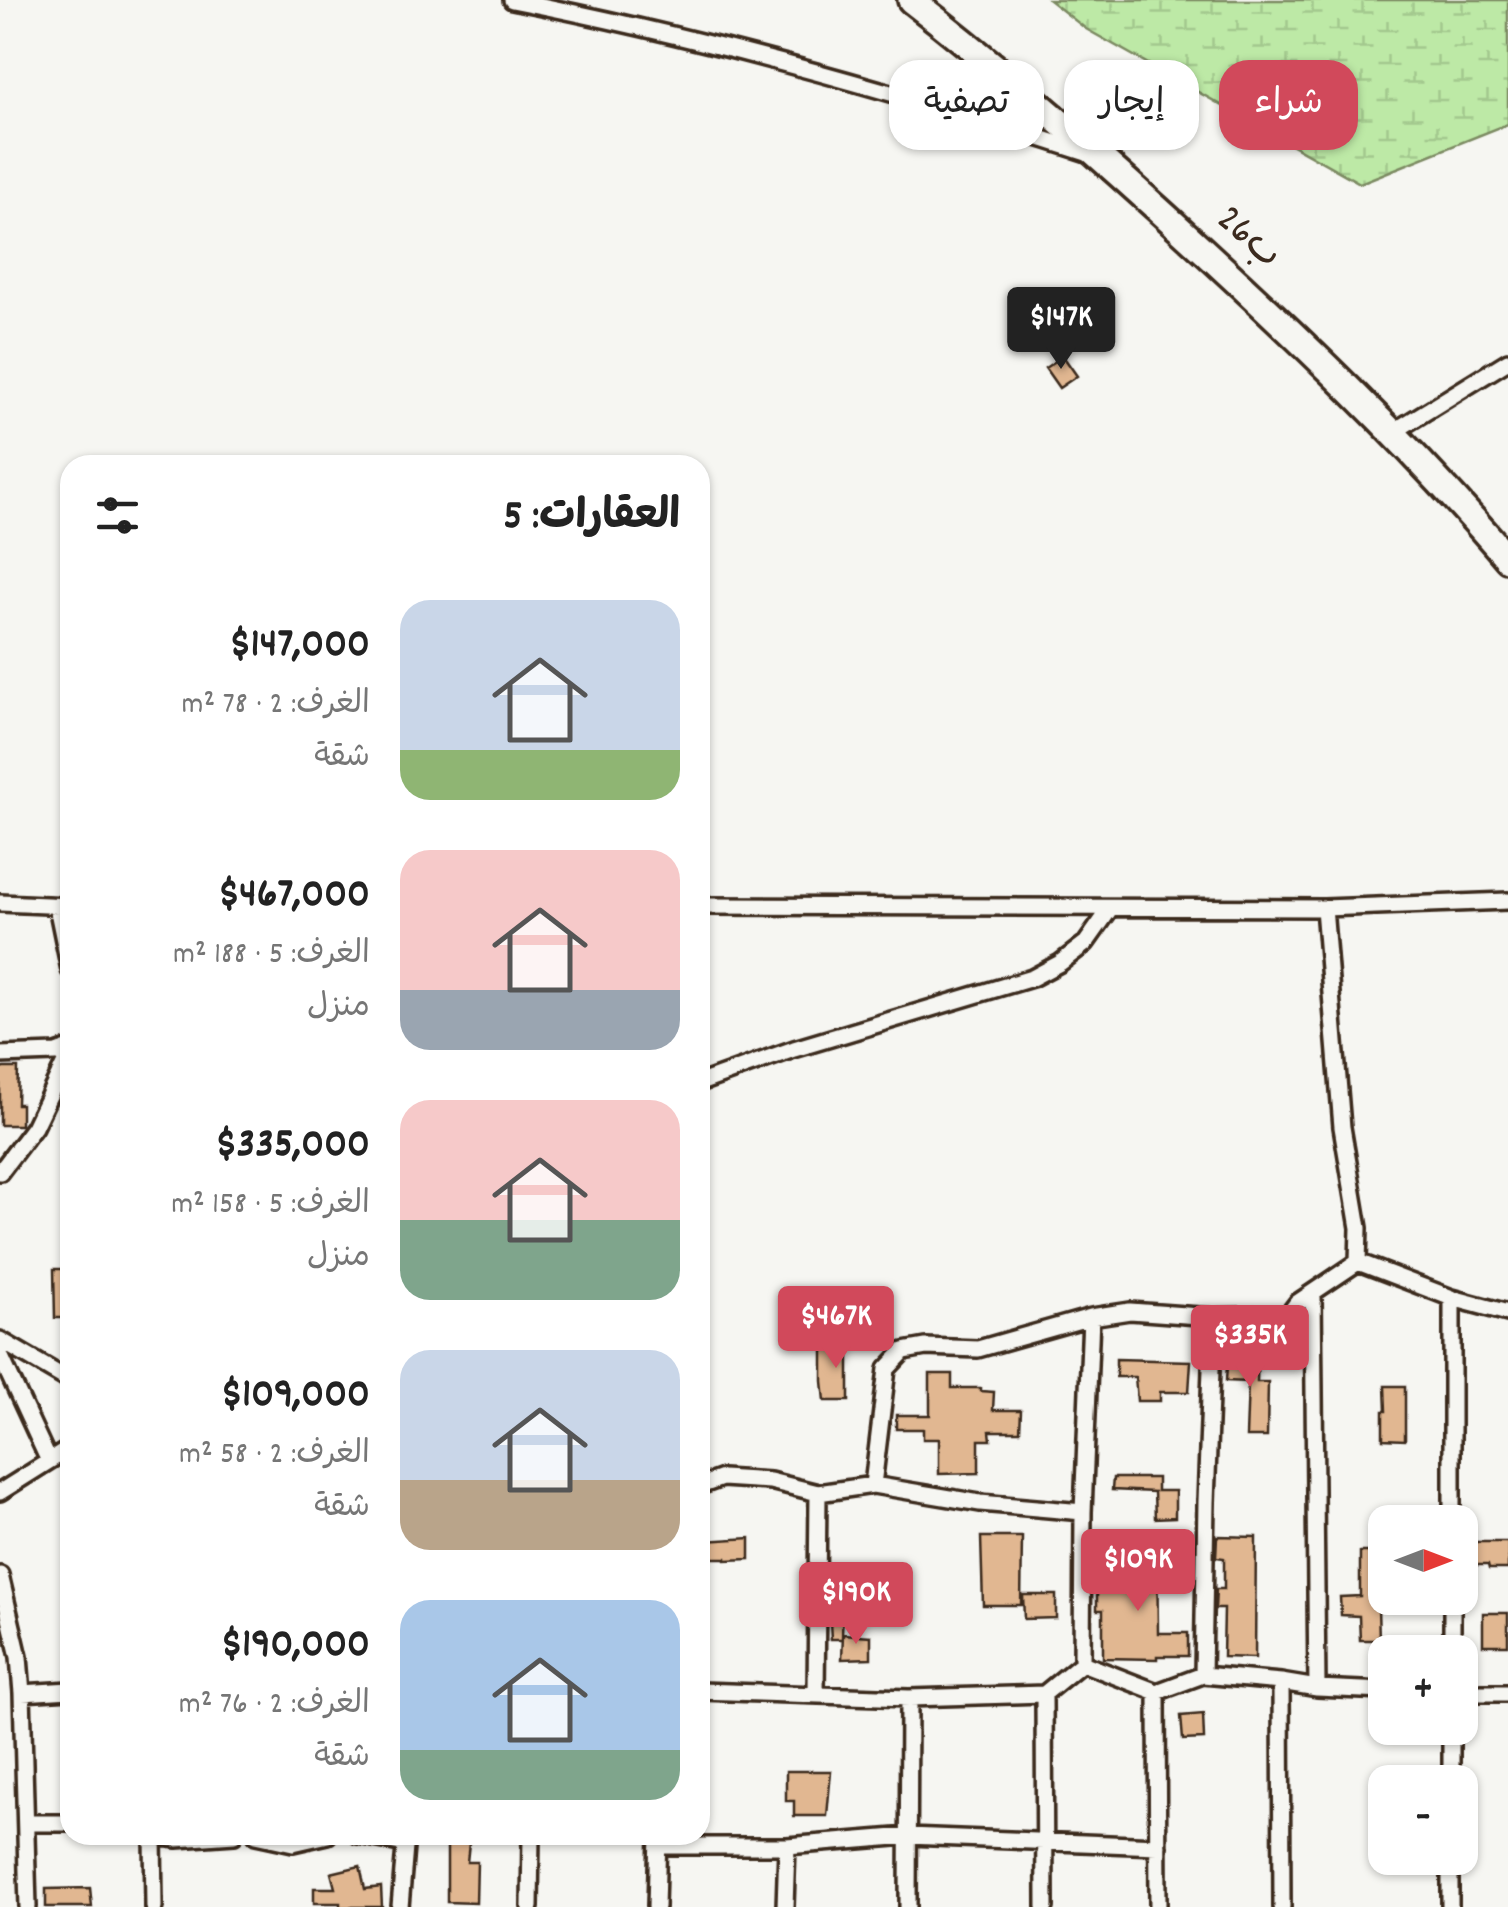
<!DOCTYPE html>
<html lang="ar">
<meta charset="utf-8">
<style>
:root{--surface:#fff;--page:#f6f6f6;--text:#222;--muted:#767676;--accent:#d1495b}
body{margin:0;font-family:Dekko,"Playpen Sans Arabic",sans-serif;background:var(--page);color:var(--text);direction:rtl;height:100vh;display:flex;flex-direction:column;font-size:38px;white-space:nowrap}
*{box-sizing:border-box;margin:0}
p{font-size:32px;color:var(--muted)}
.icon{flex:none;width:55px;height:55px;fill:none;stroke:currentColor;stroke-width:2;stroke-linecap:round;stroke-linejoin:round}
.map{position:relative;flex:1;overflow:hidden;direction:ltr}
.details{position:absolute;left:60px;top:455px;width:650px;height:1390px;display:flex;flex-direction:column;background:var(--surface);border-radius:30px;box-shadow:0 2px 8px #0004;direction:rtl}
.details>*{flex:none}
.banner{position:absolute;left:740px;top:60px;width:618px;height:90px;direction:rtl;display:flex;gap:20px}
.needle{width:65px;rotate:90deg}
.tools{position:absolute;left:1368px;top:1505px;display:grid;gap:20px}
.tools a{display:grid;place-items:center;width:110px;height:110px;border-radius:20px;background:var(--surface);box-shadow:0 2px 8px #0004;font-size:50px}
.price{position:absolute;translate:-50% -85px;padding:0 22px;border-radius:10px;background:var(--accent);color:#fff;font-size:32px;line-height:65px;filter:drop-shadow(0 2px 5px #0008)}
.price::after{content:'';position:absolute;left:50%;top:60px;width:30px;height:22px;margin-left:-15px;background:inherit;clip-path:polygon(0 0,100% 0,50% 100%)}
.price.on{background:#222;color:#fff}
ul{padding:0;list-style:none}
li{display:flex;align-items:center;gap:30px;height:250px;padding:0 30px}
li span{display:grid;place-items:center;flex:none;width:280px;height:200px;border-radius:30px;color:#555}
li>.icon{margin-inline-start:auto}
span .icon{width:120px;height:120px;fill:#fffc;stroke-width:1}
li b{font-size:42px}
h2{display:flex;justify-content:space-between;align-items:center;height:120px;padding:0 30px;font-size:42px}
.pill{padding:0 35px;border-radius:30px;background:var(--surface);box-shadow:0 2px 8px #0004;font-size:35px;line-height:90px}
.pill.on{background:var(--accent);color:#fff}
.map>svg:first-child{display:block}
.wetland{fill:url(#wetland-marsh);stroke:#7c8a62;stroke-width:2.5}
.building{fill:#e1b791;stroke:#3b2a1e;stroke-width:2.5}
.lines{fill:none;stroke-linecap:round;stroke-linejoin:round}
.minor-casing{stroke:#3b2a1e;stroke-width:22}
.trunk-casing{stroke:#3b2a1e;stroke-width:32}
.minor{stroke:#f6f6f2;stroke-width:15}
.trunk{stroke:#f6f6f2;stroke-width:25}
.labels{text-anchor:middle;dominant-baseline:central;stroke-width:8;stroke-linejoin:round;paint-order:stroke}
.street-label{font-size:40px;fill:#3b2a1e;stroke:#f6f6f2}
</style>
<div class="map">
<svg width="1508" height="1907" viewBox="0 0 1508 1907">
<defs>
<pattern id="wetland-marsh" width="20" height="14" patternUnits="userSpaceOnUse" patternTransform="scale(2.5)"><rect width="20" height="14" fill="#bde9a6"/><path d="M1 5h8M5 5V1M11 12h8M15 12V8" fill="none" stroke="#a3c88e"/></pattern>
</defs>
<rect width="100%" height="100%" fill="#f6f6f2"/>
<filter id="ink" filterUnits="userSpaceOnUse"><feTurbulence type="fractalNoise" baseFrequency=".01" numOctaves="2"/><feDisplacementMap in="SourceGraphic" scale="20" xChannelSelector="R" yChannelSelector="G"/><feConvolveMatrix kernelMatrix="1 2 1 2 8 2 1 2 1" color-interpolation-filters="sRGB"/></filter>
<g filter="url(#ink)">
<path class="wetland" d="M1049,0H1508V124L1360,183L1086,29Z"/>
<path class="building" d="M1063,356L1077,376L1059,388L1045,368Z
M4,1068H18L17,1104H21V1125H0V1069Z
M54,1269H67L70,1318H55Z
M849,1342V1401H825L823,1381V1343Z
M1228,1350L1258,1351L1257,1382H1268L1267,1437H1246L1248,1382L1226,1381Z
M1116,1359L1191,1361L1189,1392H1160V1401H1137L1135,1377H1116Z
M930,1374H952V1388H980V1391L994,1392L993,1410H1021L1020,1431H990L991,1440H979V1473L939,1474V1439H923V1429H896V1415H930Z
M1385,1386H1405V1440L1383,1439V1411H1386Z
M1113,1478H1157V1491H1175V1517L1155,1518L1154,1492L1112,1490Z
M1217,1536L1256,1537L1255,1658L1223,1657L1224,1609H1215L1216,1589H1224V1558L1216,1557Z
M981,1537H1022L1021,1605H983Z
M750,1538V1559L726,1560V1558H705V1541Z
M1131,1542L1157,1543L1158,1633H1188V1656H1157V1659L1103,1658V1610H1097V1588H1132Z
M1472,1542H1508V1569H1489L1488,1565H1472Z
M1360,1552H1385V1607H1378L1379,1640H1360L1359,1616L1341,1615L1340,1597L1360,1596Z
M854,1587L853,1602H843L842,1639H831L828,1588Z
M1023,1595H1056V1618L1024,1619Z
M1483,1613H1508V1645H1483Z
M843,1634L871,1636V1658L842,1659Z
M1203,1714L1204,1739L1183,1740L1181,1716Z
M786,1771H831L827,1816H794V1801H786Z
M447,1842L469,1843L467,1862H477L476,1903L447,1902Z
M360,1866L365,1889L381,1887L382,1907H340V1903H314V1888H335L331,1873Z
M90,1888L92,1907H46V1889Z"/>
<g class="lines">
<defs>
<path id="minor" d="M512,0C707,38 898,92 1087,153
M1393,432L1508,361
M0,903L70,906
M57,906L70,970
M700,906L1324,908L1508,901
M1324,908L1342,1127L1359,1228L1358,1262L1452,1298L1508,1313
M0,1055L56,1053L70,1048
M700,1083L794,1049L1032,978L1060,963L1086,943L1110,909
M0,1172L34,1127L70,1052
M1313,1294L1317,1688
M0,1340L70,1381
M0,1355L49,1461
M873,1485L887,1369L904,1351L926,1347L978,1349L1091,1317L1130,1311L1213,1317L1288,1315L1297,1303L1358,1262
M700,1486L722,1478L770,1481L818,1493L873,1485L980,1503L1083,1512
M0,1492L70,1448
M1452,1522V1298
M0,1575L19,1657L22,1693L28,1907
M1452,1652V1598
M1082,1663L1083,1512L1091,1317
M1203,1675L1206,1502L1213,1317
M1281,1682L1282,1907
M700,1691L909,1698L1044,1694L1082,1663L1157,1692L1203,1675L1281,1682L1317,1688L1385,1691
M1157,1692L1158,1907
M22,1693L70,1690
M1460,1693H1508
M1044,1694L1045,1907
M816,1695L818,1493
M1451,1782V1728
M27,1823H70
M150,1835L177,1839L234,1835
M256,1835L293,1843L328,1835
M358,1835L405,1844
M153,1836L154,1907
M658,1846H787L908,1836L1158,1846
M400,1907L406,1835
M530,1907L531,1835
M656,1907L658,1835
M785,1907L787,1846
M908,1907L909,1698
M1450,1907V1858"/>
<path id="trunk" d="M911,0C1006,73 1094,151 1182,231C1297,336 1407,441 1508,559"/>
</defs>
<use href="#minor" class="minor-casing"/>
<use href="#trunk" class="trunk-casing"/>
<use href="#minor" class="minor"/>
<use href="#trunk" class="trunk"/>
</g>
</g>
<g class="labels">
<g class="street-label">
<text transform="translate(1247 239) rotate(42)">26ب</text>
</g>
</g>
</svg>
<div class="tools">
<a><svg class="needle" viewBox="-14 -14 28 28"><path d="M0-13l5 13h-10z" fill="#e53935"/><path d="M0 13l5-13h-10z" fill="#767676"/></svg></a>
<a>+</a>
<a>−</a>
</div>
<b class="price on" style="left:1061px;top:372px">$147K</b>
<b class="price" style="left:836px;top:1371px">$467K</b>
<b class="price" style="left:1250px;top:1390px">$335K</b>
<b class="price" style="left:1138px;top:1614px">$109K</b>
<b class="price" style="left:856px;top:1647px">$190K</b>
<div class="banner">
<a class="pill on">شراء</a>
<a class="pill">إيجار</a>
<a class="pill">تصفية</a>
</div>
<section class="details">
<h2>العقارات: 5<svg class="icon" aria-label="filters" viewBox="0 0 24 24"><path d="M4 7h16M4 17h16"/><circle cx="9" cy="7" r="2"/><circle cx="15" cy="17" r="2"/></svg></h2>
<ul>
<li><span style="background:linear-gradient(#c9d6e8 75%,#8fb573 0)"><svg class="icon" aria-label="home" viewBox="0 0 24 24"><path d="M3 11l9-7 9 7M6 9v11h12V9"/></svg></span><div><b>$147,000</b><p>الغرف: 2 · 78 m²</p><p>شقة</p></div></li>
<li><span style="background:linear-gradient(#f6c9c9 70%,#9aa5b1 0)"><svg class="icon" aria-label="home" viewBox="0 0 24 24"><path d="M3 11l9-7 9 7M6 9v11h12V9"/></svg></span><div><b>$467,000</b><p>الغرف: 5 · 188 m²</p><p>منزل</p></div></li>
<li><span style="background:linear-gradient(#f6c9c9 60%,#7fa58c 0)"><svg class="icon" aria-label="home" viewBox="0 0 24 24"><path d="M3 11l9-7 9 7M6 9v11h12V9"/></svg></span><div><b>$335,000</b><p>الغرف: 5 · 158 m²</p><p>منزل</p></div></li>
<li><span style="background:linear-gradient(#c9d6e8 65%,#b9a48a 0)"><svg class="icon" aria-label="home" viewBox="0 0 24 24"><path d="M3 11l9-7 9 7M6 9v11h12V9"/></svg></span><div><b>$109,000</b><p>الغرف: 2 · 58 m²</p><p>شقة</p></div></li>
<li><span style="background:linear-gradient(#a9c7e8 75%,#7fa58c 0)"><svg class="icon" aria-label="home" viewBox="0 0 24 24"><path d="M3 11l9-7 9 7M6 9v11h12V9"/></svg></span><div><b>$190,000</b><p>الغرف: 2 · 76 m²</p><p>شقة</p></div></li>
</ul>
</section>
</div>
